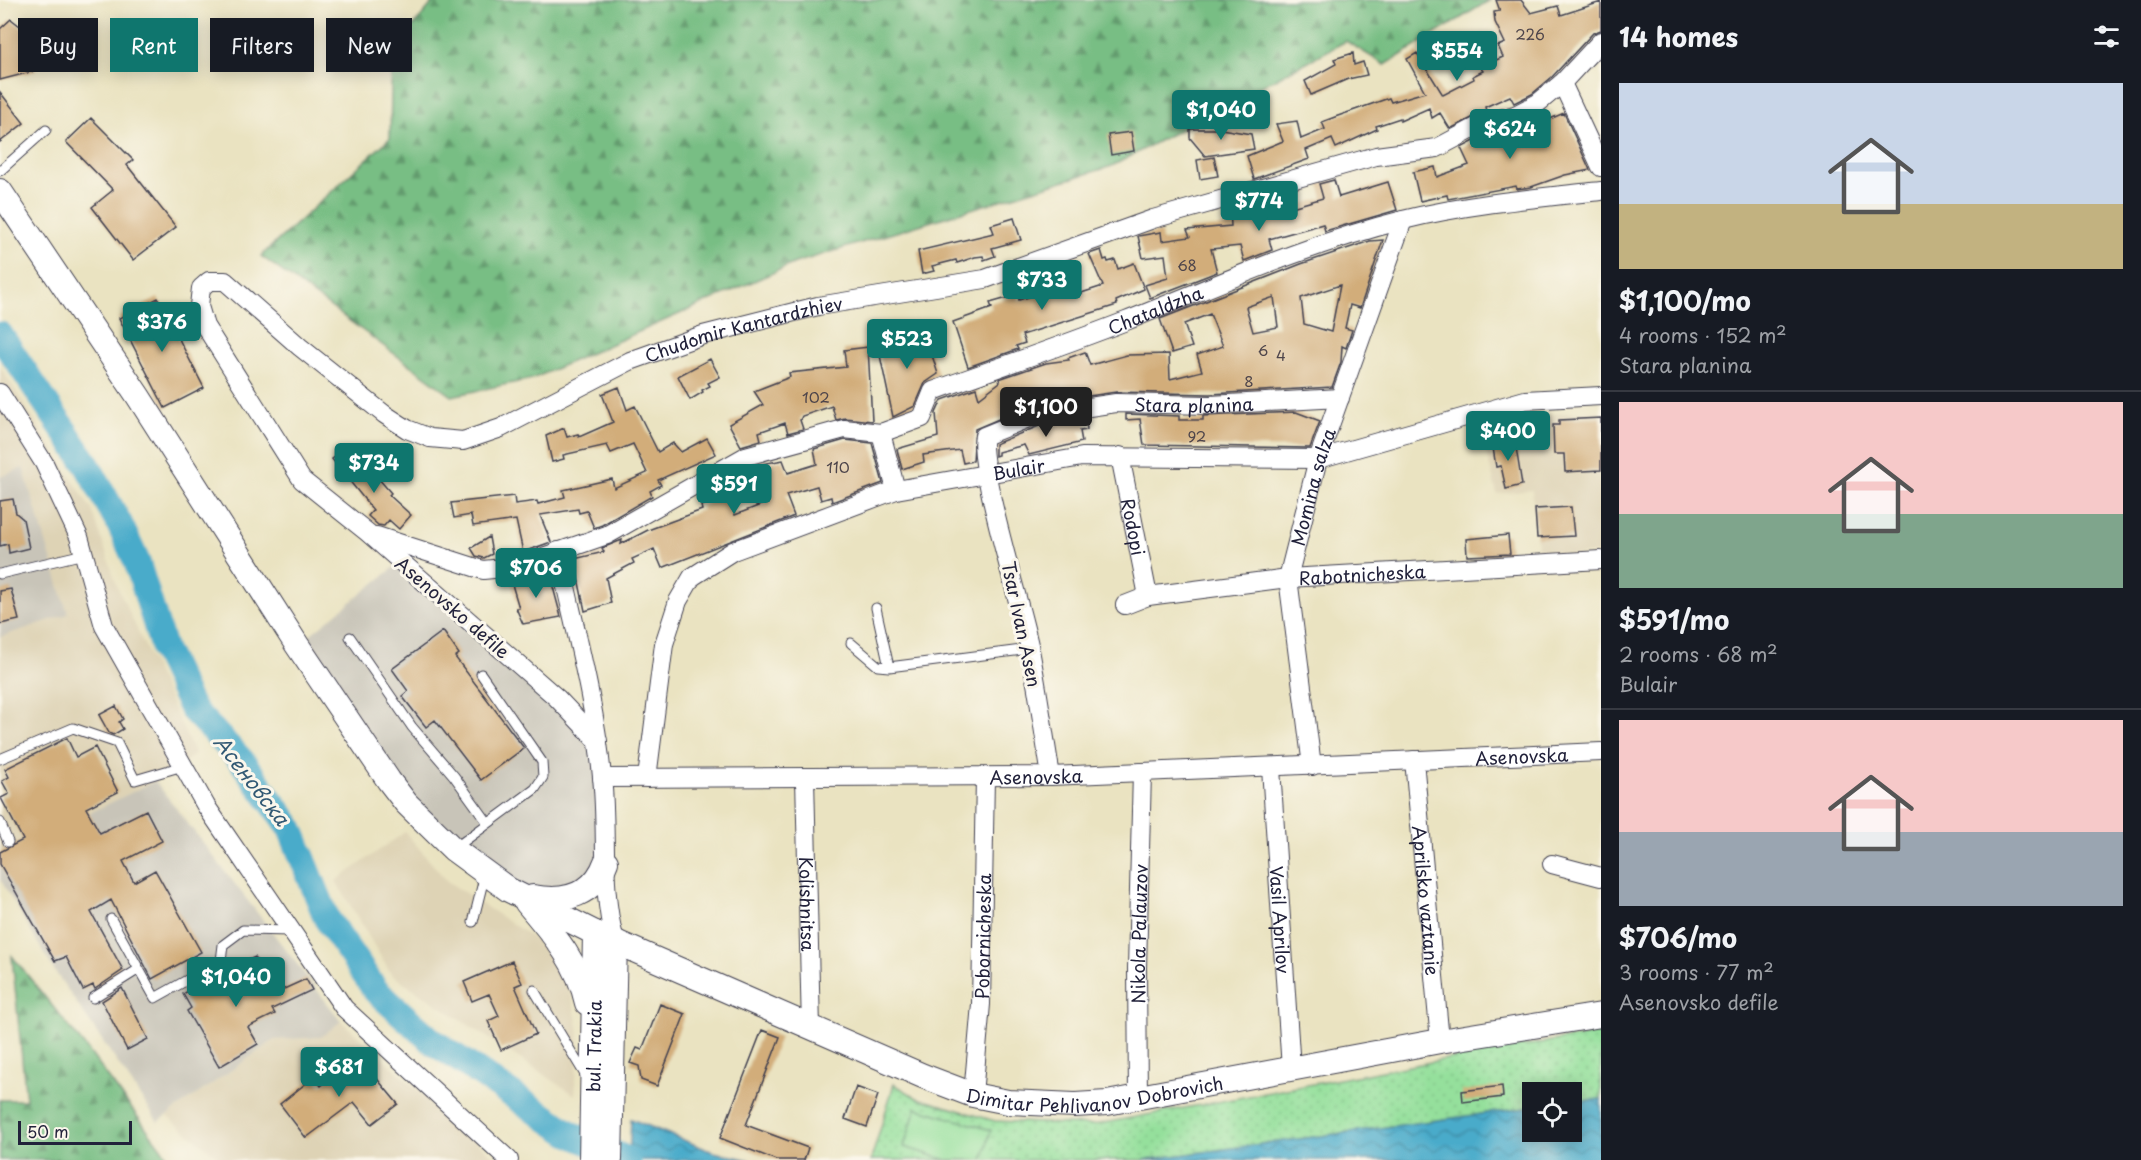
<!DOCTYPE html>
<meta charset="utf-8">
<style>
:root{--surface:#171b24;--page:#242831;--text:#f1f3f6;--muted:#9ea1a6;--line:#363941;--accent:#0f766e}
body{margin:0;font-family:"Playpen Sans",sans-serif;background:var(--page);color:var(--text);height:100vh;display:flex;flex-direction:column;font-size:22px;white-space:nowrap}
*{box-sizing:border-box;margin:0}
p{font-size:20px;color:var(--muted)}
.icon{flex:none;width:33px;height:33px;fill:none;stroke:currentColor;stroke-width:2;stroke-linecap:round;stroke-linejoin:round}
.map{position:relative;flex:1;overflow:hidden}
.drawer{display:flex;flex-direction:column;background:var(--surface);width:540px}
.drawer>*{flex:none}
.banner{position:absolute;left:18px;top:18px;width:570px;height:54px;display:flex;gap:12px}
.buttons{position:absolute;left:1522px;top:1082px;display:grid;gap:12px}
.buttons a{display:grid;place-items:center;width:60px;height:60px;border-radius:0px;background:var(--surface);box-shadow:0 3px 15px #0003;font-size:30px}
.scale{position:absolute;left:18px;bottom:15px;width:114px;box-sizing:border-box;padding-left:6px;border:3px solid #22223b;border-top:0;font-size:16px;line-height:21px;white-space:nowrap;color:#22223b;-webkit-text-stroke:4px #fbf7ec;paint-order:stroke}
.price{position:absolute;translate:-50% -51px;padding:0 14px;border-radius:6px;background:var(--accent);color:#fff;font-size:20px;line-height:39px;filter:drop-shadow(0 2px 3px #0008)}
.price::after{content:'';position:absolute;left:50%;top:36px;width:18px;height:14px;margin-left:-9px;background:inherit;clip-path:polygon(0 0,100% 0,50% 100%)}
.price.on{background:#222;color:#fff}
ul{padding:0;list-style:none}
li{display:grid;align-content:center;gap:12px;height:318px;padding:0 18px}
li+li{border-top:2px solid var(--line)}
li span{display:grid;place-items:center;height:186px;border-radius:0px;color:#555}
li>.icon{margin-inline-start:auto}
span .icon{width:108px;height:108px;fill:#fffc;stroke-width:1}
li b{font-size:26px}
h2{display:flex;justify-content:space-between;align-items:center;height:72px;padding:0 18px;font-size:26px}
.tag{padding:0 21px;border-radius:0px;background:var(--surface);box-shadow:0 3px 15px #0003;font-size:21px;line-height:54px}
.tag.on{background:var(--accent);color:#fff}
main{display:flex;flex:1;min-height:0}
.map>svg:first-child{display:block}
.built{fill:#ded3b5}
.industrial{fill:#c8c4b8}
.forest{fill:url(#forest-firs);stroke:#4d7060;stroke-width:1.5}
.park{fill:url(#park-dots);stroke:#5c816c;stroke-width:1.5}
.pitch{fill:#95e09c;stroke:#5c816c;stroke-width:1.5}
.water{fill:url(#water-waves);stroke:#366682;stroke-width:1.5}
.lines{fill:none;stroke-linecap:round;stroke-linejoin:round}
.river{stroke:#4aabca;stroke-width:27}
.building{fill:#d2ad7a;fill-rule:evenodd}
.lane-casing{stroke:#403f4f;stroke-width:11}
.street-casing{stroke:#403f4f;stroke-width:20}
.secondary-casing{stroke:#403f4f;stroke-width:26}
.lane{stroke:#fff;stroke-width:9}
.street{stroke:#fff;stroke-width:18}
.secondary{stroke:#fff;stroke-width:24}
.labels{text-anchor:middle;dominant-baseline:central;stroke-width:6;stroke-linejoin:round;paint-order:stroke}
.number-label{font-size:15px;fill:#4e454b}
.street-label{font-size:18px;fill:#22223b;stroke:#fbf7ec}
.water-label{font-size:20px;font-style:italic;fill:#325974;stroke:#fbf7ec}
</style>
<main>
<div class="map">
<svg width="1601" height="1160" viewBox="0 0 1601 1160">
<defs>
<pattern id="forest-firs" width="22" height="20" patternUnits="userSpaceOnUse" patternTransform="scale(1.5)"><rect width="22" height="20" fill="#78be84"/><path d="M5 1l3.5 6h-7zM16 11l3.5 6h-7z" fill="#629a6d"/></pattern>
<pattern id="park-dots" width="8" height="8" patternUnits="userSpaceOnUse" patternTransform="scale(1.5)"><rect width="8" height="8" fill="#95e09c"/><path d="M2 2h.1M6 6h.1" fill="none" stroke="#80c087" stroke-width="1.8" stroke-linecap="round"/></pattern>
<pattern id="water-waves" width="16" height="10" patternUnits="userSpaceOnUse" patternTransform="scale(1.5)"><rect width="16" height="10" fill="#4aabca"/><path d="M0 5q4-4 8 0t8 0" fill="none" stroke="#3d8ba5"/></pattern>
</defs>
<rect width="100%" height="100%" fill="#fbf7ec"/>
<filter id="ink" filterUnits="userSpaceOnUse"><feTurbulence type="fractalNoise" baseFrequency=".0167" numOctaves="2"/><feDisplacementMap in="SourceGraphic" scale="12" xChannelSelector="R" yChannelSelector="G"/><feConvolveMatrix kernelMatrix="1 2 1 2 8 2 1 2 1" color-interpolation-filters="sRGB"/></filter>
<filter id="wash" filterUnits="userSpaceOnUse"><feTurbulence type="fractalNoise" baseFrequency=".008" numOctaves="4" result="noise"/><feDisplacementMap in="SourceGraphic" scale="24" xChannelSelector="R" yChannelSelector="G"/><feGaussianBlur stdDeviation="1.35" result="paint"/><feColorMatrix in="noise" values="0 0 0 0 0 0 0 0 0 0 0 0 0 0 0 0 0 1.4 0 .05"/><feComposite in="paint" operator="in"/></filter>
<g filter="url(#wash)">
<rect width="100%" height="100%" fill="#eae3c1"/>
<path class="built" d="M0,366L92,510L117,586L195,755L155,781L0,857Z
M1601,411V553L1538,558L1532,490L1497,494L1480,428L1533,415Z
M405,832L447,881L550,949L567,975L579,1031L575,1095L391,974L336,881Z
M341,1021L497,1160H222L167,1116L274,1040L320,1037Z"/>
<path class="industrial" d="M23,468L68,614L0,637V477Z
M401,562L598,741L602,873L544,899L453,849L297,645Z
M155,781L341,1021L321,1037L274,1040L158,1122L54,970L0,879V857Z"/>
<path class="forest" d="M435,0H1490L1385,65L1346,41L1112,166L795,263L532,379L452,396L261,256L390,138L392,51Z
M12,956L87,1049L170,1160H0V1100H26Z"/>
<path class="park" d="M1601,1033V1099L1572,1102V1092H1533V1107L1144,1160H871L894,1084L917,1098L995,1121L1093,1125L1479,1053Z"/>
<path class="pitch" d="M916,1108L991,1130L983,1160H947L904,1147Z"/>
<path class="water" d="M1601,1099V1160H1144L1533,1107V1131H1572V1102Z
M631,1119L713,1152L750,1160H629Z"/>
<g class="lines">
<path class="river" d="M0,335L86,463L119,523L137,562L164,650L192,709L241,760L290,827L327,919L376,991L432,1041L569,1133L628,1160"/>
</g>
<g id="blocks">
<path class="building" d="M1496,0H1521L1531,13L1558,6L1561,15L1601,2V30L1593,33L1552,77L1532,94L1514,103L1510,96L1485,107L1486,111L1450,129L1440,113L1432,118L1429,108L1400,121V118L1376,126L1377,129L1336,148L1332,139L1306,150L1309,159L1254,179L1247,156L1283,141L1276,124L1297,121L1301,139L1325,129L1322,122L1335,117L1389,98L1391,102L1425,92L1407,59L1417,53L1443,95L1474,79L1473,76L1483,71L1480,67L1503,57L1498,46L1505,43L1495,22L1494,12L1500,11Z
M11,19L43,44L35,71L0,80V29Z
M1353,53L1354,65L1363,62L1367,75L1348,79L1311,95L1305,81L1336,64L1334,59Z
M0,92L24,123L0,142Z
M1546,111L1550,119L1564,113L1590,170L1565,175L1531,187L1517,189L1516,186L1448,199L1447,195L1420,201L1413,172L1435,167L1437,177L1469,165L1461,148L1486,135L1520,125Z
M91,118L133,160L127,165L176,227L133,260L92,207L113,190L66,142Z
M1190,129H1221L1251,134L1254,149L1205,156L1190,138Z
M1131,132L1134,151L1111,155L1108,135Z
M1214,157L1218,176L1200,179L1197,160Z
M1334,180L1339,197L1388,182L1397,210L1325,231L1323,224L1269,239L1272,250L1244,261L1240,246L1211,249L1217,272L1150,298L1145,285L1168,278L1165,255L1143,258L1138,236L1161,232L1162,241L1190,237L1187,230L1231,226L1230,209L1250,203L1254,218L1323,198L1319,184Z
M1014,218L1021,240L992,248L995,256L984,260L983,256L975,257L957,263L956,260L932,266L934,271L922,274L918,251L994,233L991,225Z
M1383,240L1360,308L1350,305L1345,328L1352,330L1346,348L1342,346L1341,362L1332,387L1210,394L1116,392L1034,404L975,429L973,461L963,463L960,450L923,455L924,462L902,469L897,449L938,437L936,413L942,400L976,388L979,398L1000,382L999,379L1046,363L1069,360L1068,358L1085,352L1090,365L1127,355L1169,354L1170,379L1202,371L1197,355L1223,346L1210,314L1184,324L1192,347L1172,353L1160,319L1301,264L1370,241ZM1340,285L1331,332L1304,324L1301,298ZM1274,297L1278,327L1253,332L1246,307Z
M1101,250L1104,260L1107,259L1108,262L1115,260L1118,269L1134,263L1144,289L1116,301L1117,305L1022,335L1025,343L1016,346L1018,349L968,367L953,322L992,308L990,303L1018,295L1019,300L1048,291L1046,283L1066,277L1072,296L1103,286L1089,254Z
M158,298L204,388L165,408L119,318Z
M924,330L938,374L925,383L915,406L893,417L878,346Z
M868,347L872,421L845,418L836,420L832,406L802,416L800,420L803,429L788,433L785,423L759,432L761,440L741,446L729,424L763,405L754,391L790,377L789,373L846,367L844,350Z
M710,359L720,377L708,383L710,386L702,390L703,392L690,400L678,376Z
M619,387L627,410L635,406L658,452L673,443L681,452L707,438L716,454L658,480L661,485L650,491L652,496L602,525L594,528L587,511L579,513L578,509L540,515L551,542L523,552L516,520L473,526L471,515L454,518L451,503L514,496L515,504L537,501L538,504L565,497L563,490L612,479L614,488L647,473L633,444L611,453L607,445L563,455L564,459L552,462L546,436L564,428L567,437L578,434L579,437L613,422L602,394Z
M1296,412L1320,421L1310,448L1144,445L1140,419L1126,420V414L1179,416V420H1203V416Z
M1601,418V470L1565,472L1564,454H1554L1553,425H1559V420Z
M1086,419L1087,430L1080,431L1082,442L1029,455L1024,445L998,452V455L995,456V444L1039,426Z
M1508,437L1509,442L1515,441L1522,485L1506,489L1501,466L1496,467L1492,441Z
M845,440L872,443L883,483L832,502L831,497L821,500L817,486L786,495L794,516L662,568L654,549L632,559L634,563L606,578L611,603L585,611L574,559L604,552L602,548L622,540L621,544L648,530L702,510L701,506L728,495L735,515L766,503L756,465L783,460L788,473L817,464L814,449Z
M342,451L364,478L372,471L391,493L389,495L411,515L399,529L389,520L384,526L378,525L368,516L373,510L332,459Z
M13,499L16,513L23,519L29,548L9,553L8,544L0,546V501Z
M1571,507L1574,536L1537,538L1535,509Z
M1508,535L1510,554L1467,556L1466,539Z
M489,537L492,554L484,558L476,556L471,548Z
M549,572L561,617L523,624L516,608H519L511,581Z
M11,589L19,620L0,624V591Z
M443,631L459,654L455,657L524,748L481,780L435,720L426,727L402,696L408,691L392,669Z
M116,706L123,719L119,722L123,729L113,735L109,733L99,715Z
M67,738L76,757L95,747L118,792L86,808L100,833L146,810L162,841L123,861L134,882L155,870L201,952L152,979L111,900L91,912L123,970L95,989L93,985L83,990L66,957L55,961L0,864V852L23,840L1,798L9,794L2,781L9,777L5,769Z
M255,957L273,994L306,979L312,990L272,1009L275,1014L248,1027L258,1044L219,1067L187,1011L191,1008L183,994L217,974Z
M512,961L522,983L515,986L536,1034L501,1050L488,1021L499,1016L489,994L472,1001L464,982Z
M122,988L148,1039L127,1050L102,1001Z
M660,1004L685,1014L657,1086L641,1080L639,1066L630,1063L637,1048L642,1050Z
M762,1030L780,1037L746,1125L808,1148L804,1160H776L720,1138Z
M358,1056L398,1104L372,1124L354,1102L306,1138L280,1104L314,1077L321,1086Z
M1502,1086L1503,1097L1463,1102L1462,1091Z
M856,1087L878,1095L867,1127L845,1119Z"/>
</g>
</g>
<g filter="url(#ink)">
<use href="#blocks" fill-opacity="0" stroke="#403f4f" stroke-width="1.5"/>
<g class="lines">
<defs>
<path id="lane" d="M0,171L46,130
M0,574L84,554
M876,608L889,667
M350,637L412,727L454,776L488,823
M851,643L878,666L889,667L1030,649
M0,759L73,728L117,743L135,780L183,766
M0,822L8,842
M455,848L535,789L543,777L542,762L481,674
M111,919L155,998L221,961L223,945L243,930L290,931
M473,922L485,874
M534,990L587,1078
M93,998L139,969"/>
<g id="street">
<path d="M1562,83L1601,167"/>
<path d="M0,393L44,463L79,537L104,626L206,806L344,1008L509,1160"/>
<path d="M881,433L896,490"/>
<path id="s1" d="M1120,456L1148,596"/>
<path id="s2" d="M377,536L483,570L514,567L607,535L746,456L844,429L881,433L922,418L933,391C997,368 1062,346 1126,321C1217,285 1307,244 1403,220C1468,204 1535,198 1601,191"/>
<path d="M558,551C574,626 595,701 602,777C608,832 600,888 615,941"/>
<path id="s3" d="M1125,605L1148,596L1288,578L1601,560"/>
<path id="s4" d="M598,741L557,698L367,532L302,480L205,326L199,306L201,288L209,281H225L300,347L384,414L407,429L430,438L463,441L501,428L630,361L703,335L818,306L985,279L1153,219L1376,156L1437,148L1482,124L1515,115L1538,103L1562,83L1601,41"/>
<path id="s5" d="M1414,760L1440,1041"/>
<path id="s6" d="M1312,766L1288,578L1318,459L1403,220"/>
<path id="s7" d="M1271,768L1291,1069"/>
<path id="s8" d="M1051,776C1044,734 1038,691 1030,650C1023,612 976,462 984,436L1036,415L1116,403L1210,405L1340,398"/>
<path id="s9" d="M602,778L1051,776L1601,752"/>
<path id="s10" d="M647,778L664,644L678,601L692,577L733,551L896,490L1082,457L1318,459L1525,400L1601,396"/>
<path id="s11" d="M805,778L811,1029"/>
<path d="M1552,864L1601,877"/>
<path id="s12" d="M973,1095L981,1004L985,777"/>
<path id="s13" d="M1138,1098L1137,968L1142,772"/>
</g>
<g id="secondary">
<path id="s14" d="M0,191L138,396L297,645L389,781L406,803L453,849L509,890L595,933L923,1076L973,1095L1008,1102L1075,1105L1107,1103L1440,1041L1601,1015"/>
<path d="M533,897C565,903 594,895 606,862"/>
<path d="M527,903C553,934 578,962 587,1003"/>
<path id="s15" d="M591,1160L595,933"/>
<path d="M610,1160L615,941"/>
</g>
</defs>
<use href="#lane" class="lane-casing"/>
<use href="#street" class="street-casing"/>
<use href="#secondary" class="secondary-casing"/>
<use href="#lane" class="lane"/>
<use href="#street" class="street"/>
<use href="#secondary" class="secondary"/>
</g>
</g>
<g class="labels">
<g class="number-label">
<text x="1530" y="33">226</text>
<text x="1187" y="264">68</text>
<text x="1263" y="349">6</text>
<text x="1281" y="354">4</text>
<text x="1249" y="380">8</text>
<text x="816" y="396">102</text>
<text x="1197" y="435">92</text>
<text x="838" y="466">110</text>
</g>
<g class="street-label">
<text stroke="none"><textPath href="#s2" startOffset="849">Chataldzha</textPath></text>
<text stroke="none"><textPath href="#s4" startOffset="1239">Chudomir Kantardzhiev</textPath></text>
<text stroke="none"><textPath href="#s8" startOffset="562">Stara planina</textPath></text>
<text stroke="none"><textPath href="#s10" startOffset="555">Bulair</textPath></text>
<text stroke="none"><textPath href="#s6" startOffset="284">Momina salza</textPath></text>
<text stroke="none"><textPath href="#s1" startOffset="72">Rodopi</textPath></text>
<text stroke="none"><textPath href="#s3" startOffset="240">Rabotnicheska</textPath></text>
<text transform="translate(453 607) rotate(41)">Asenovsko defile</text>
<text transform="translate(1022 624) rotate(78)">Tsar Ivan Asen</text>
<text stroke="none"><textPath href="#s9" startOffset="920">Asenovska</textPath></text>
<text stroke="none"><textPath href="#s9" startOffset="434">Asenovska</textPath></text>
<text stroke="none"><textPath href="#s5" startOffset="141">Aprilsko vaztanie</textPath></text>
<text stroke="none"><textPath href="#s11" startOffset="126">Kolishnitsa</textPath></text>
<text stroke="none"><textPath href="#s7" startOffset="152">Vasil Aprilov</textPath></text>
<text stroke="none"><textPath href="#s13" startOffset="164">Nikola Palauzov</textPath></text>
<text stroke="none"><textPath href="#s12" startOffset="159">Pobornicheska</textPath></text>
<text stroke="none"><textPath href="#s15" startOffset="114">bul. Trakia</textPath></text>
<text stroke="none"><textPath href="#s14" startOffset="1500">Dimitar Pehlivanov Dobrovich</textPath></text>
</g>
<g class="water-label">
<text transform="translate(252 780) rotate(52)">Асеновска</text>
</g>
</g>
</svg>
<div class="buttons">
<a><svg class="icon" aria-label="locate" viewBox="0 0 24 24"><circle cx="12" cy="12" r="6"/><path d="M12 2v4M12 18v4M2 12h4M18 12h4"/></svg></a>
</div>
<div class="scale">50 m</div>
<b class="price" style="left:1457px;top:82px">$554</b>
<b class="price" style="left:1221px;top:141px">$1,040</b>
<b class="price" style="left:1510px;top:160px">$624</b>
<b class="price" style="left:1259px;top:232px">$774</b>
<b class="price" style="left:1042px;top:311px">$733</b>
<b class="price" style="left:162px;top:353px">$376</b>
<b class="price" style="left:907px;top:370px">$523</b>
<b class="price on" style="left:1046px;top:438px">$1,100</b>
<b class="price" style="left:1508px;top:462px">$400</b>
<b class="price" style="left:374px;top:494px">$734</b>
<b class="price" style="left:734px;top:515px">$591</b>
<b class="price" style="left:536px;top:599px">$706</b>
<b class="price" style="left:236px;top:1008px">$1,040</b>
<b class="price" style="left:339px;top:1098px">$681</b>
<div class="banner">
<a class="tag">Buy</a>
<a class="tag on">Rent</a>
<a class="tag">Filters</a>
<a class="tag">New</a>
</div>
</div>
<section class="drawer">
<h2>14 homes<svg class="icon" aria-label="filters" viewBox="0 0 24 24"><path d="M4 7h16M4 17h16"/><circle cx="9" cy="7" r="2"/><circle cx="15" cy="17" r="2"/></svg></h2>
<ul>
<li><span style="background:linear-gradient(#c9d6e8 65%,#c2b280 0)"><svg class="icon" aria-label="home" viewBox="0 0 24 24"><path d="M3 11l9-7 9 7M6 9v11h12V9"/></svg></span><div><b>$1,100/mo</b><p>4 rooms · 152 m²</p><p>Stara planina</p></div></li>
<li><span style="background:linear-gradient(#f6c9c9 60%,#7fa58c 0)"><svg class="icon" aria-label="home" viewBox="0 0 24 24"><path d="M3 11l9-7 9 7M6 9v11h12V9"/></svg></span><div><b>$591/mo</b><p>2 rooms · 68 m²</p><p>Bulair</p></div></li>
<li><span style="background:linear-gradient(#f6c9c9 60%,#9aa5b1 0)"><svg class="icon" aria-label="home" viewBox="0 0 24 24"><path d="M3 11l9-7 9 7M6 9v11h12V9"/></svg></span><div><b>$706/mo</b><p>3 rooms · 77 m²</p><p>Asenovsko defile</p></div></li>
</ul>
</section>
</main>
